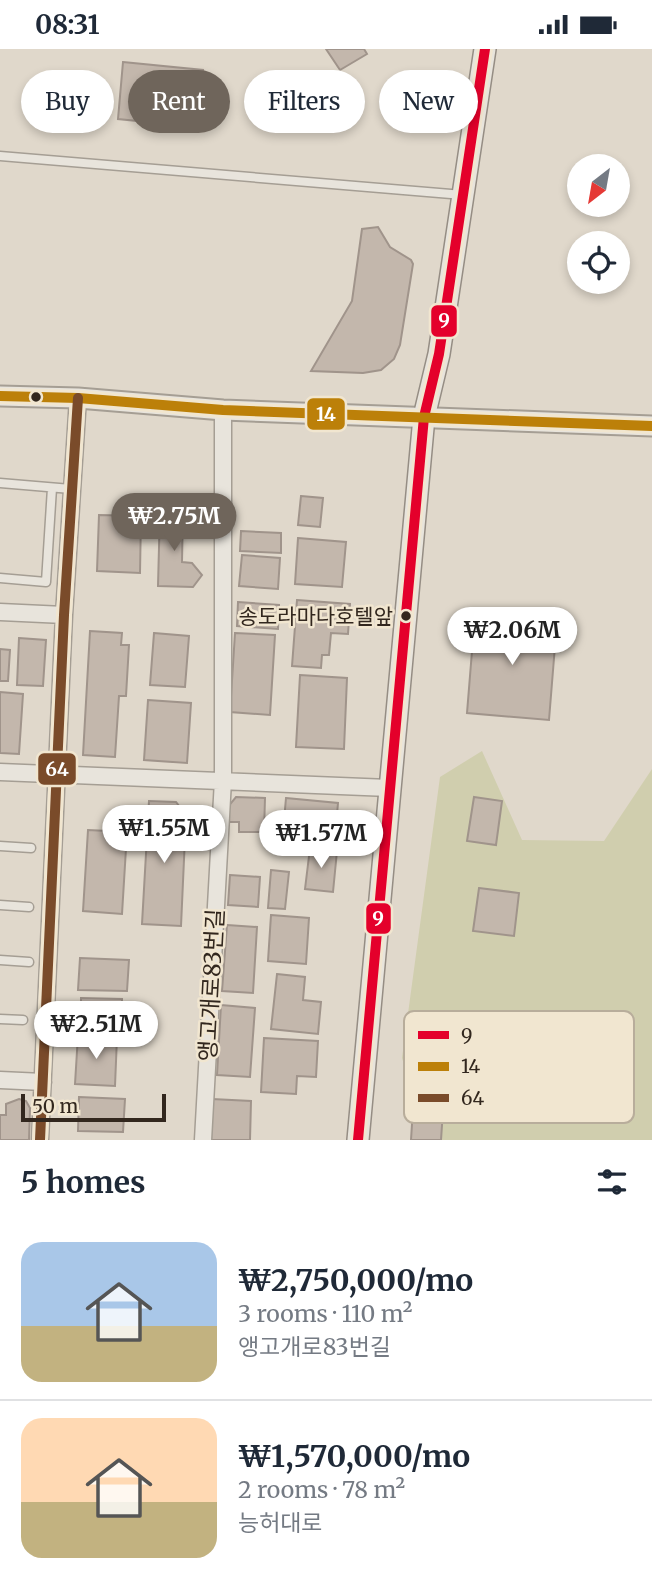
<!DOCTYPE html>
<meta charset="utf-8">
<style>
:root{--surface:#fff;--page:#f6f6f7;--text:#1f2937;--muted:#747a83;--line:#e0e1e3;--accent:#6f655b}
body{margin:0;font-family:Merriweather,"Noto Sans KR",serif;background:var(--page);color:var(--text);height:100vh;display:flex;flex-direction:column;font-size:26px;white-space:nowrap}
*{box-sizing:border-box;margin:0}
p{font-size:23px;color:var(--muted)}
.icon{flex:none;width:38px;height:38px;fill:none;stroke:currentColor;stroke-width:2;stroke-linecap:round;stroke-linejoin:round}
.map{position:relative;height:1091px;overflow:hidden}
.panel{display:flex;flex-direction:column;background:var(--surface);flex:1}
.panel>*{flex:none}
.hud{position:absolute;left:21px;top:21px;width:611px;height:63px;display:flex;gap:14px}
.needle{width:46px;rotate:211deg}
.controls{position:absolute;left:567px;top:105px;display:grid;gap:14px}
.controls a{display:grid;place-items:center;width:63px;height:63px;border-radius:50%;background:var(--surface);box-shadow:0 4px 10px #0003;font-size:35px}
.scale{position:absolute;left:21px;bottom:18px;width:145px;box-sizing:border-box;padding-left:7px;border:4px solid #32271e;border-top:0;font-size:19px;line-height:24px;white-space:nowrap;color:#32271e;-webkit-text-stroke:5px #f1e6d0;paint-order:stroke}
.price{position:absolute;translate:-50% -60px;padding:0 16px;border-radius:24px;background:#fff;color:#222;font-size:23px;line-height:46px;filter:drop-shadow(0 2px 4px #0008)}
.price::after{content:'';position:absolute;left:50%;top:42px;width:21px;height:16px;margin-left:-10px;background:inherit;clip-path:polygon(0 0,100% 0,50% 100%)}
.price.current{background:var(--accent);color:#fff}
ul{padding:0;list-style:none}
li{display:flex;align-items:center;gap:21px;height:175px;padding:0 21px}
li+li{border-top:2px solid var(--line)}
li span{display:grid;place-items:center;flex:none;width:196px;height:140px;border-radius:21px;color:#555}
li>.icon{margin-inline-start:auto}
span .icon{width:84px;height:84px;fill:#fffc;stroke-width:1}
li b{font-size:30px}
h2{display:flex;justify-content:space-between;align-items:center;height:84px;padding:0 21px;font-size:30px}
.pill{padding:0 24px;border-radius:32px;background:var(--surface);box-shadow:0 4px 10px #0003;font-size:24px;line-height:63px}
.pill.current{background:var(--accent);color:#fff}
.status{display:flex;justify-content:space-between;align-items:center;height:49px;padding:0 35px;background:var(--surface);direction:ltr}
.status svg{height:19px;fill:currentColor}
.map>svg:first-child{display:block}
.green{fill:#d0ceae}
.building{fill:#c3b7ac;stroke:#a0948b;stroke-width:2}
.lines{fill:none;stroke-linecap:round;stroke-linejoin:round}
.service-casing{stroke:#a59e94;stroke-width:11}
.minor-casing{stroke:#a59e94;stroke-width:19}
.tertiary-casing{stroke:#a59e94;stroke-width:23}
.secondary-casing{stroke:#958d84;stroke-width:24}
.service{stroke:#e8e4dc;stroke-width:8}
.minor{stroke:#e8e4dc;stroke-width:16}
.tertiary{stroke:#e8e4dc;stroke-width:19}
.secondary{stroke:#e8e4dc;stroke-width:21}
.bus-1-casing{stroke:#f1e6d0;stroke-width:16}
.bus-2-casing{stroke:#f1e6d0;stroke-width:16}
.bus-3-casing{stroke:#f1e6d0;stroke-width:16}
.bus-1{stroke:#e4002b;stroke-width:10}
.bus-2{stroke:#bc8009;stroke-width:10}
.bus-3{stroke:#7a4b2a;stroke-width:10}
.bus-dot{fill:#32271e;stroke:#f1e6d0;stroke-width:2.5}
.labels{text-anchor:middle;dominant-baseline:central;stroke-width:5;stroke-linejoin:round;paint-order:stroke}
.bus-label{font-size:21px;fill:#32271e;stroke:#f1e6d0;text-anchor:end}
.street-label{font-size:23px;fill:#32271e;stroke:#f1e6d0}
.key{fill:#f1e6d0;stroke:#b8ad9b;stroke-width:2}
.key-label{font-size:19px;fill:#32271e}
.line-badge{stroke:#f1e6d0;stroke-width:2.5}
.badge-label{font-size:19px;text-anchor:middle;font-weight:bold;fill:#fff}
</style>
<div class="status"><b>08:31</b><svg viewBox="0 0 49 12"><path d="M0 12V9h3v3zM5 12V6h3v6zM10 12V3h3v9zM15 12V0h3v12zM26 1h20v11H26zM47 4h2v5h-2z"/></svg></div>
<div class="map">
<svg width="652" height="1091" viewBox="0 0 652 1091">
<rect width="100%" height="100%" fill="#e0d8cb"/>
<path class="green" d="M482,702L522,791L604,792L652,720V1091H427L402,1009L440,728Z"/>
<path class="building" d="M326,0H364L367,5L340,21Z
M123,13L203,21L197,78L118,70Z
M378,178L390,198L411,211L413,215L400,296L394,310L381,321L363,324L311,322L352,252L362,180Z
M301,447L323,449L320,478L298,476Z
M160,460H183L182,513L192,514L202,526L193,538L158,537Z
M99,466L141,467L140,524L97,522Z
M241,482L281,484V504L240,502Z
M298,489L346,493L342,538L295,535Z
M242,506L280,509L278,540L239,537Z
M297,551L350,555L348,585L331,584L329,606H322L321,619L292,617Z
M238,553L279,556L278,580L237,577Z
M475,565L557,572L549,671L467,664Z
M90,582L122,584L121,596H129L126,647H119L115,708L83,706Z
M154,584L189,587L185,638L150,636Z
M235,584L275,586L270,666L230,663Z
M19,589L46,591L43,637L17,636Z
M0,600L10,601L8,632H0Z
M300,626L347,629L344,700L296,698Z
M0,643L23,645L19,705L0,704Z
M148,651L191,654L187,714L144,711Z
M236,748L265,749L264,783H239V773H226V760Z
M474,748L502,752L496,796L467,792Z
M286,749L338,754L335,788L283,783Z
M149,752L176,753L186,766L181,877L142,875Z
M88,781L127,783L122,865L83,862Z
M310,799L337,802L333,843L305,840Z
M271,821L289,823L285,860L268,859Z
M230,826L260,828L258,858L228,856Z
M479,839L519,844L514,887L473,882Z
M271,866L309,869L306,915L268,912Z
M227,876L257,878L253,944L222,942Z
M80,909L129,911L127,942L78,941Z
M277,925L305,928L303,951L321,953L318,985L271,980Z
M81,949L122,950L121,980L81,979Z
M221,956L255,959L250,1028L217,1026Z
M78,986L117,988L115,1037L75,1035Z
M264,989L318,992L316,1028L297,1027L296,1045L261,1043Z
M79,1048L125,1050L123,1083L78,1082Z
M19,1050L26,1052L30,1059L29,1091H0V1066H6V1055Z
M212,1050L251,1052L250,1091H211Z
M413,1059L443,1061L441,1091H411Z"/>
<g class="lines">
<defs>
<path id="service" d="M0,107L463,146
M0,434L71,440
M0,529L46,533L52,439
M0,797L31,799
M0,856L29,858
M0,911L29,913
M0,970L23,971"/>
<path id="minor" d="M0,563L64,566
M0,723L389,739
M0,1031L43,1033
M40,1091L64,566L78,349
M203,1091L223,731V361"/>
<path id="tertiary" d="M0,347L78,349L223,361L652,377"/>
<path id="secondary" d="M358,1091L424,368L439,305L485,0"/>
</defs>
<use href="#service" class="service-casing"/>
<use href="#minor" class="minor-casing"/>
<use href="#tertiary" class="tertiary-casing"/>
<use href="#secondary" class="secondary-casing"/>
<use href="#service" class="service"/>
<use href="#minor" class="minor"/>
<use href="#tertiary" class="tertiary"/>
<use href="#secondary" class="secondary"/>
<defs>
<path id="bus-1" d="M358,1091L424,368L439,305L485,0"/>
<path id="bus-2" d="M0,347L78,349L223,361L652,377"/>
<path id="bus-3" d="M40,1091L64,566L78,349"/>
</defs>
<use href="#bus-1" class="bus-1-casing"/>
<use href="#bus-2" class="bus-2-casing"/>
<use href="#bus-3" class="bus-3-casing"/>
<use href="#bus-1" class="bus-1"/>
<use href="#bus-2" class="bus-2"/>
<use href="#bus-3" class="bus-3"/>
</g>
<g class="bus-dot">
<circle cx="36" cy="348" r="6"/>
<circle cx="406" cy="567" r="6"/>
</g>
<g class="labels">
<g class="bus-label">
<text x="393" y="567">송도라마다호텔앞</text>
</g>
<g class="street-label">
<text transform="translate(211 936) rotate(-87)">앵고개로83번길</text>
</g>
</g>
<rect x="404" y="962" width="230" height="112" rx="10" class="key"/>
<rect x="418" y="982" width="31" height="8" fill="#e4002b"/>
<rect x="418" y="1013" width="31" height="9" fill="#bc8009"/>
<rect x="418" y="1045" width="31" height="8" fill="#7a4b2a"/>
<g class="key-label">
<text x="461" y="993">9</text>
<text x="461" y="1024">14</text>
<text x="461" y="1056">64</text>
</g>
<g class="line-badge">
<rect x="430" y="255" width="28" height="34" rx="7" fill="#e4002b"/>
<rect x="306" y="348" width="40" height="34" rx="7" fill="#bc8009"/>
<rect x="37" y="703" width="40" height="34" rx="7" fill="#7a4b2a"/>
<rect x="365" y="853" width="27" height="33" rx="7" fill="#e4002b"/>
</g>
<g class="badge-label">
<text x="444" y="278">9</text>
<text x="326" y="372">14</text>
<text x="57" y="727">64</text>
<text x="378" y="876">9</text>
</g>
</svg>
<div class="controls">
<a><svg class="needle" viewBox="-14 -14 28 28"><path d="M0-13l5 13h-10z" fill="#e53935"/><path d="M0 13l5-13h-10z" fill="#747a83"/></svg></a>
<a><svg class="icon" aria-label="locate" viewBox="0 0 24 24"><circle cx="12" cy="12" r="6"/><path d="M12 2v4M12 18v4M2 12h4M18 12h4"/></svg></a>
</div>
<div class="scale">50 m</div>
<b class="price current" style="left:174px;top:504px">₩2.75M</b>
<b class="price" style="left:512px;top:618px">₩2.06M</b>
<b class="price" style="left:164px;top:816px">₩1.55M</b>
<b class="price" style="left:321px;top:821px">₩1.57M</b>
<b class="price" style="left:96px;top:1012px">₩2.51M</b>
<div class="hud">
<a class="pill">Buy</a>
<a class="pill current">Rent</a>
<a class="pill">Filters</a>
<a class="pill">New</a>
</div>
</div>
<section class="panel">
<h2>5 homes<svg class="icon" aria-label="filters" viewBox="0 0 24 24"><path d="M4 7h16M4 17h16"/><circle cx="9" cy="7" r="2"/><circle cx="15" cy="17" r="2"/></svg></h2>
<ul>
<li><span style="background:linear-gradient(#a9c7e8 60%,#c2b280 0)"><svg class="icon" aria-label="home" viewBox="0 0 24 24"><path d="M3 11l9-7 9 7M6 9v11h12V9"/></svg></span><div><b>₩2,750,000/mo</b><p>3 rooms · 110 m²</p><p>앵고개로83번길</p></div></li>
<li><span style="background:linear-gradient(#ffd9b3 60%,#c2b280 0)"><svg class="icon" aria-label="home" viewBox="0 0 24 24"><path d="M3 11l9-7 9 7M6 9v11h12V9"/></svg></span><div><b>₩1,570,000/mo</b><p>2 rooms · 78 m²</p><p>능허대로</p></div></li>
</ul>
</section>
